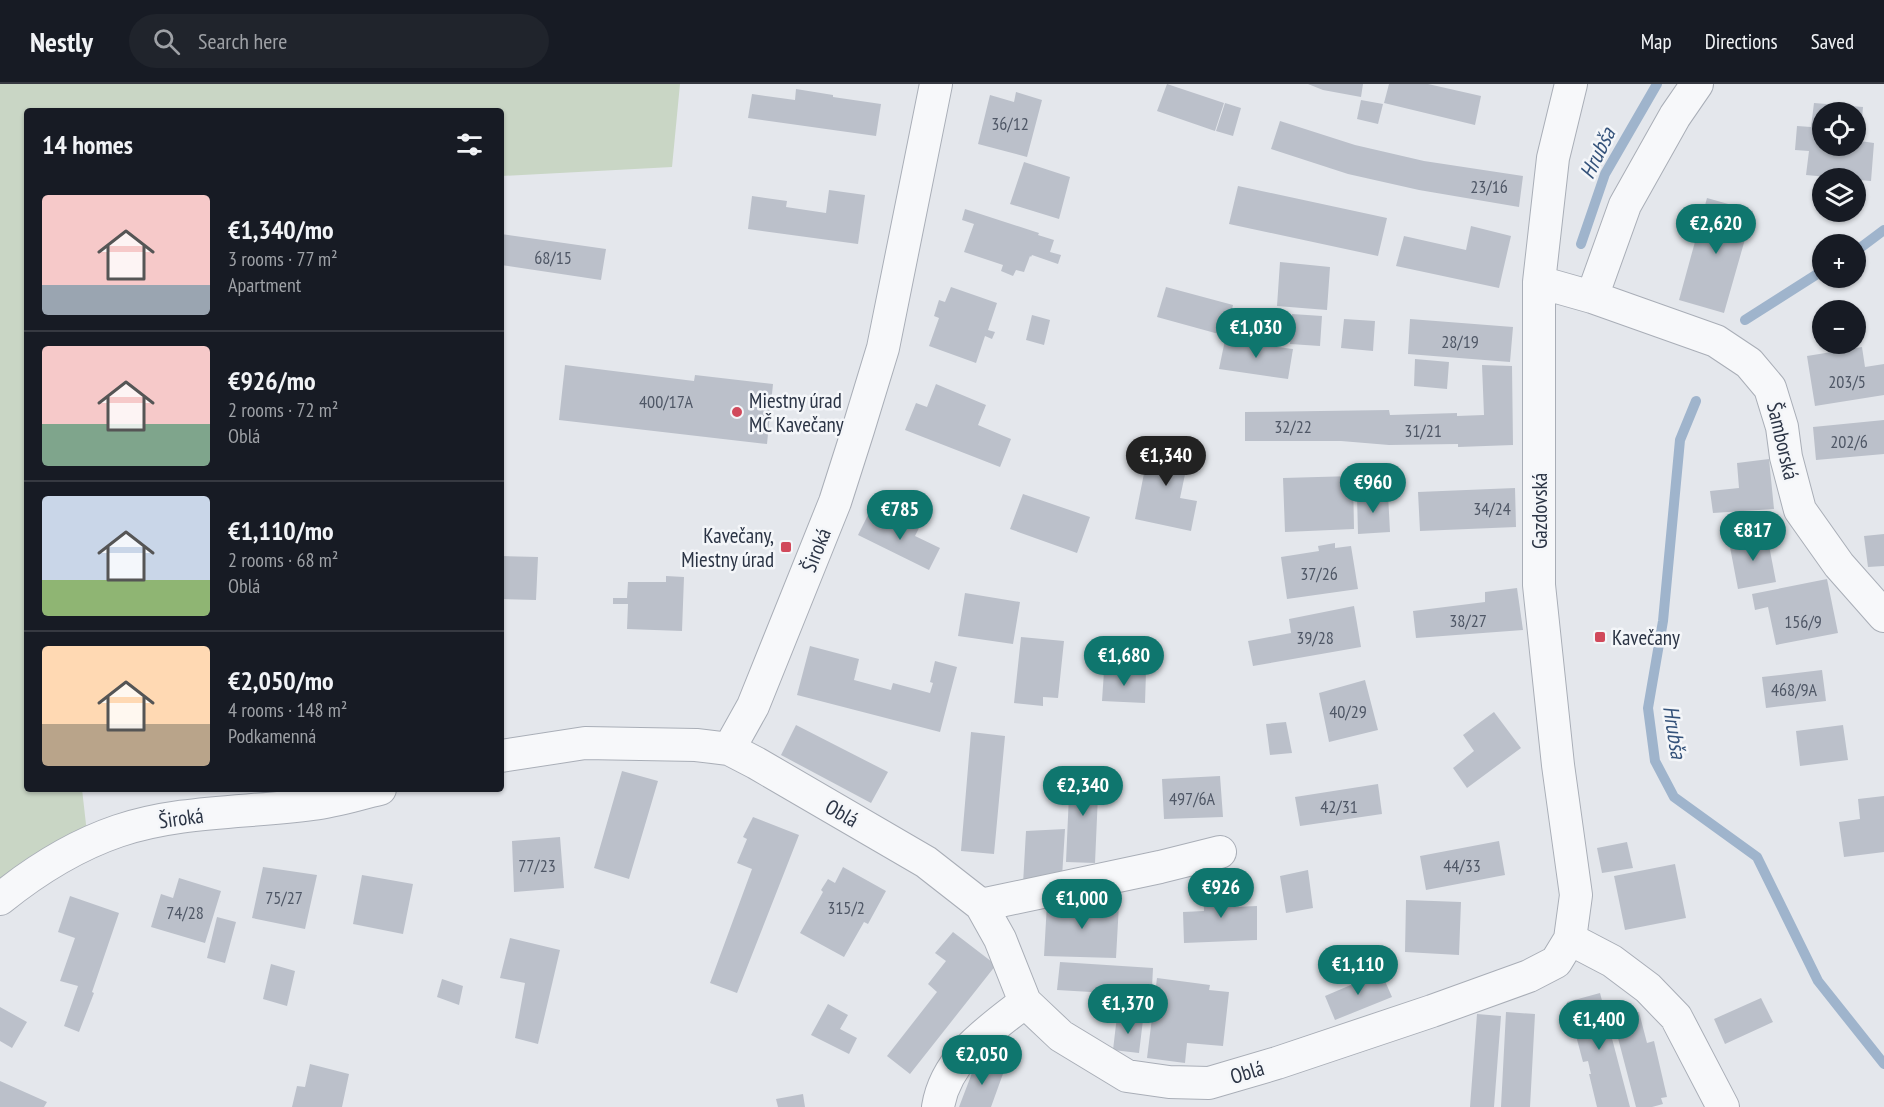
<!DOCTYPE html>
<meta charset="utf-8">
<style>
:root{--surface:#171b24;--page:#20242c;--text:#f1f3f6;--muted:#9ea1a6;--line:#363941;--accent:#0f766e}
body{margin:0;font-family:"PT Sans Narrow",sans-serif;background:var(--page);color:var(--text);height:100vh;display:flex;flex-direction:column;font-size:22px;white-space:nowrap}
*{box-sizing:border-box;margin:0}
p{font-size:20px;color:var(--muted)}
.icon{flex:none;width:33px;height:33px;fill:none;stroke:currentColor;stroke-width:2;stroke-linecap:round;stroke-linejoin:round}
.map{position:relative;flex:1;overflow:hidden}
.panel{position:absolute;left:24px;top:24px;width:480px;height:684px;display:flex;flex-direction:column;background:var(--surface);border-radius:6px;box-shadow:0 2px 4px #0004}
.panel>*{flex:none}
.buttons{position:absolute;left:1812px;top:18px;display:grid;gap:12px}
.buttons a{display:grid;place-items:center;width:54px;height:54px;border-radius:50%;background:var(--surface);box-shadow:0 2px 4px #0004;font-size:30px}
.price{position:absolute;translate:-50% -51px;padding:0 14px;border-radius:21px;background:var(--accent);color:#fff;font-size:20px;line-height:39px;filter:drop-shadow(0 2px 3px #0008)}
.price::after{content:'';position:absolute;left:50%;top:36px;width:18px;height:14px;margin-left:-9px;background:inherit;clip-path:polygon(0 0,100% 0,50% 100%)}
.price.selected{background:#222;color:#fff}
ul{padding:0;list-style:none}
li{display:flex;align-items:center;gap:18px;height:150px;padding:0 18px}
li+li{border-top:2px solid var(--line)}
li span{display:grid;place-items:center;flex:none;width:168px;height:120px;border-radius:6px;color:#555}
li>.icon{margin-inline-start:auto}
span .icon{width:72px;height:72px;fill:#fffc;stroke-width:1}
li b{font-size:26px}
h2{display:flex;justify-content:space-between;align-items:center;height:72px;padding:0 18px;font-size:26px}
header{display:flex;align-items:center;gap:36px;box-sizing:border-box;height:84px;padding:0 30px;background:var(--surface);border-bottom:2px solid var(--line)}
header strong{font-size:28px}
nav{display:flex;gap:33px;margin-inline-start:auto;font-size:21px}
.search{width:420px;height:54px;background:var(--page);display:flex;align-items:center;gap:15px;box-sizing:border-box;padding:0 21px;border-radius:33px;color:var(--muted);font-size:22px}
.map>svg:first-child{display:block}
.green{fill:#c9d6c5}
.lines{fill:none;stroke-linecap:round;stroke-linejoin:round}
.stream{stroke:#9fb4cc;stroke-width:10}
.building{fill:#bbc0ca;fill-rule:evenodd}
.minor-casing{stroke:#a9aeb7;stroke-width:34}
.minor{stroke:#f7f8fa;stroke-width:32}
.poi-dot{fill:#d1495b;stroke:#f4f6f9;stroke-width:2}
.labels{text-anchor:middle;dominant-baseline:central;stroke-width:5;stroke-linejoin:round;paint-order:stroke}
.number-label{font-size:18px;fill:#4f5766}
.poi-label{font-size:21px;fill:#2b3445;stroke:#f4f6f9;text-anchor:start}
.street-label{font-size:21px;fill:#2b3445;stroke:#f4f6f9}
.water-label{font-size:22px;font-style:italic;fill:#34527a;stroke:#f4f6f9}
</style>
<header>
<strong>Nestly</strong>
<div class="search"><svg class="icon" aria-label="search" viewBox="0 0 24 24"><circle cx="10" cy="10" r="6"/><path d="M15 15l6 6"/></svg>Search here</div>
<nav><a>Map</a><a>Directions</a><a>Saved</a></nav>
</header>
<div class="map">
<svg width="1884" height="1023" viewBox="0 0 1884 1023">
<rect width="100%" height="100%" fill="#e4e7ec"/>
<path class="green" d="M0,0H680L672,83L501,92V27H27V705H82L88,758L0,815Z"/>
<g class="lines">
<path class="stream" d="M1581,160L1605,90L1657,0
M1856,167L1884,146
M1745,236L1822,187
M1696,317L1680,356L1663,537L1648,624L1655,677L1674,713L1757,773L1818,897L1884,980"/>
</g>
<path class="building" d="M1167,0L1224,19L1215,47L1157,27Z
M1308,0H1363L1361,13L1323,6Z
M1389,0H1428L1481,12L1475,41L1384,19Z
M796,5L833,11V13L881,20L876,52L748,34L752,10L795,16Z
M1016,8L1042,16L1027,73L978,60L990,11L1014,18Z
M1361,16L1383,20L1378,40L1357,35Z
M1225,19L1241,24L1233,52L1216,47Z
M1814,19L1863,23L1860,57L1874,59L1871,97L1806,91L1809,67L1795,66L1797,42L1811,43ZM1822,28H1856V62H1822Z
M1280,37L1355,61L1424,77L1523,92L1519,123L1419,106L1348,90L1271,65Z
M1024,78L1070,93L1059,135L1010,120Z
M1238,102L1387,134L1378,172L1229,140Z
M829,106L865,111L858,160L748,145L752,112L787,117L786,123L826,129Z
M1707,114L1753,127L1724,229L1679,216Z
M965,125L1039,149L1038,151L1054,156L1050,168L1061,171L1058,180L1032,171L1031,173L1030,172L1024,188L1016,186L1013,192L1001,187L1003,181L964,168L974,140L962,136Z
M1471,142L1511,152L1499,204L1396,182L1404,152L1466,166Z
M501,150L606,165L601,196L501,181Z
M1280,178L1330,183L1327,226L1277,222Z
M951,203L997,219L988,246L995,248L992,255L985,252L976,279L929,262L939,234L934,232L939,216L945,218Z
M1166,203L1233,221L1226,252L1157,233Z
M1292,230L1322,232L1320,262L1290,260Z
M1032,231L1050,236L1044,261L1026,256Z
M1344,235L1375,237L1373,267L1341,264Z
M1410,235L1513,243L1510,278L1408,270Z
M1225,256L1293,265L1288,295L1219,285Z
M1862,263L1865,283L1884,280V311L1815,322L1807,272Z
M1415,275L1449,278L1447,305L1414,302Z
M565,281L694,297L695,291L773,300L767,360L559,336Z
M1482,281L1512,282L1513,361L1458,363V360L1389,361L1341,357H1245V328L1389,326L1390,331L1457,329V332L1484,331Z
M936,300L986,321L978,341L1011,355L1000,383L905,346L916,319L927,323Z
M1884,336V370L1816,376L1813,343Z
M1151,354L1191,362L1180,414L1197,417L1191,447L1135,435Z
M1769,375L1774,425L1713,429L1710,407L1739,404L1737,379Z
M1353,392L1354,445L1285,448L1283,394Z
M1515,404L1516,443L1420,447L1418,408Z
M1023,410L1090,433L1077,469L1010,445Z
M1388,410L1390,448L1358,450L1357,411Z
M869,429L902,445L906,438L919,444L915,452L940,464L929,486L858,451Z
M1884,450V482L1868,483L1864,452Z
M1767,451L1776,498L1738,505L1729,458Z
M1335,459V464L1351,462L1358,505L1287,515L1281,473L1319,467L1318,462Z
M501,472L538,473L536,516L501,515Z
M666,492L684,493L682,547L627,545L628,520H613V514H627L628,498H666Z
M1827,495L1838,549L1776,561L1768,523L1755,526L1752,510Z
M1517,504L1523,546L1416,554L1413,527L1485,518V508Z
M965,509L1020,518L1013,560L958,552Z
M1354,522L1361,563L1253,582L1248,557L1291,549L1289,535Z
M1021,553L1064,557L1058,614L1043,613V622L1014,619Z
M810,562L859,575L854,596L891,606L893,599L930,609L933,599L930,598L935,577L957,583L940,648L797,611Z
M1822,586L1826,617L1766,624L1762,593Z
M1104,587L1146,588L1145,619L1102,617Z
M1365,596L1378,646L1329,658L1319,609Z
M1494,628L1521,664L1467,704L1453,684L1474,667L1463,651Z
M1286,638L1292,669L1270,671L1266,640Z
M796,641L888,688L871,719L781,671Z
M1843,641L1848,676L1800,682L1796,647Z
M971,648L1005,652L994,770L961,767Z
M622,687L658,697L629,795L594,784Z
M1070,688H1099L1095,779L1066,778Z
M1220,692L1223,733L1164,735L1162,695Z
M1378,700L1382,730L1300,742L1295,713Z
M1884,712V768L1844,773L1839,738L1860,735L1858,715Z
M753,733L799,751L737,909L710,899L752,785L737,779L747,755L743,753Z
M1065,745L1062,793L1023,800L1026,747Z
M560,753L564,804L514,808L512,757Z
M1499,757L1505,791L1426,806L1420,772Z
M1627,758L1633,784L1602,789L1597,764Z
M1675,780L1686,834L1625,846L1614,792Z
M263,783L317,791L305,845L252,834Z
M843,783L886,807L868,840L864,838L844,873L800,849L823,808L821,806L828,795L835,799Z
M1308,786L1313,824L1286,829L1280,792Z
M362,791L413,800L403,850L353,840Z
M179,794L221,807L205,859L151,843L161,810L173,814Z
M1235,801L1236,823L1257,822V856L1184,859L1183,828L1204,827L1203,803Z
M70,812L119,829L92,908L94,909L79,948L64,942L78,902L60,897L75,854L58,848Z
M1406,816L1461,818L1459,871L1405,868Z
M1047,819L1119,820L1116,874L1044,872Z
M217,833L236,838L225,879L207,874Z
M953,848L996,881L910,990L887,972L937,908L928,900L946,877L935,869Z
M510,854L560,866L538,960L515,954L525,899L500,894Z
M1060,878L1153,884L1151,923L1124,921L1125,910L1057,906Z
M271,880L295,887L287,922L263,915Z
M1381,888L1392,913L1335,936L1325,912Z
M1157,894L1210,901L1209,906L1229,908L1223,962L1187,959L1185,979L1147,974Z
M442,895L463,902L459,921L437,913Z
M1600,909L1630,1023H1597L1589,990H1591L1588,977L1583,978L1567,918Z
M1761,914L1773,938L1725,960L1714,935Z
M828,920L848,931L840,945L857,954L849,970L811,951Z
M0,923L27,938L12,964L0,957Z
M1506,928L1535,930L1530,1023H1501Z
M1639,928L1647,959L1654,957L1667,1013L1661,1014L1663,1020L1652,1023H1636L1613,935Z
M1477,930L1501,932L1494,1023H1470Z
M1117,932L1143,936L1139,969L1113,966Z
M977,976L1004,987L991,1023H959Z
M310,980L349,990L342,1023H292L297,1002L305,1003Z
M0,997L47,1018L44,1023H0Z
M803,1010L805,1023H778L776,1015Z"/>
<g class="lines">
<defs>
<path id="minor" d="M1539,198L1592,213L1716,257L1749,279L1770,304L1782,343L1786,373L1800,426L1839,481L1884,532
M1592,213L1625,121L1675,32L1697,0
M729,665L753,622L835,418L858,346L883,264L936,0
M501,672L585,659L696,661L729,665L756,679L926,778L981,821L1000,855L1025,918L1061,952L1127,992L1169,998L1209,999L1277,979L1432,927L1529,892L1556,878L1570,855L1576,811L1558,681L1539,501V198L1553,74L1571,0
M0,815C36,786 74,762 118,747C180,726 248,729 313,720C335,717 358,710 380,705
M981,821L1160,783L1220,768
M1570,855L1612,877L1648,904L1676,933L1723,1023
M938,1023C946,974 989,946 1025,918"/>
</defs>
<use href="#minor" class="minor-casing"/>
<use href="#minor" class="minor"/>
</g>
<g class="poi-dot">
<circle cx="737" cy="328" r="6"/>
<rect x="780" y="457" width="12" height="12" rx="3"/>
<rect x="1594" y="547" width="12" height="12" rx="3"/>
</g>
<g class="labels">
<g class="number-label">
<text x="1010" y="39">36/12</text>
<text x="1489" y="102">23/16</text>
<text x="553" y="173">68/15</text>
<text x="1460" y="257">28/19</text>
<text x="1847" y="297">203/5</text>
<text x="666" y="317">400/17A</text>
<text x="1293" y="342">32/22</text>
<text x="1423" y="346">31/21</text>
<text x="1849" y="357">202/6</text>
<text x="1492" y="424">34/24</text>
<text x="1319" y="489">37/26</text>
<text x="1468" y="536">38/27</text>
<text x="1803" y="537">156/9</text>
<text x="1315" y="553">39/28</text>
<text x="1794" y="605">468/9A</text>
<text x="1348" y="627">40/29</text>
<text x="1192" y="714">497/6A</text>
<text x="1339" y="722">42/31</text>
<text x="537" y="781">77/23</text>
<text x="1462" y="781">44/33</text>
<text x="284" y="813">75/27</text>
<text x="846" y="823">315/2</text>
<text x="185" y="828">74/28</text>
</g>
<g class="poi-label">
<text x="749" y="316">Miestny úrad<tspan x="749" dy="24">MČ Kavečany</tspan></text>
<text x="774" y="451" text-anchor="end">Kavečany,<tspan x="774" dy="24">Miestny úrad</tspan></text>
<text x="1612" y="553">Kavečany</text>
</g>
<g class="street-label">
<text transform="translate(1783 357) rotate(77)">Šamborská</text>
<text transform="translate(1539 427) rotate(-90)">Gazdovská</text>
<text transform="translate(816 466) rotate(-68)">Široká</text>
<text transform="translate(842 729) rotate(30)">Oblá</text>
<text transform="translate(181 734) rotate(-8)">Široká</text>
<text transform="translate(1247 988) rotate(-17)">Oblá</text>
</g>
<g class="water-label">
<text transform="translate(1597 69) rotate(-64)">Hrubša</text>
<text transform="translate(1675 648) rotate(81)">Hrubša</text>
</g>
</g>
</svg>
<div class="buttons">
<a><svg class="icon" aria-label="locate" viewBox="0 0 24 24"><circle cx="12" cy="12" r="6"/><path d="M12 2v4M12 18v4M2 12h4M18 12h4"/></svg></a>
<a><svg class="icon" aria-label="layers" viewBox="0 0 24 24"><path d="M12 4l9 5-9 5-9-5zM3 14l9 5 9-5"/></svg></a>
<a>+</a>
<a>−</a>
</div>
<b class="price" style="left:1716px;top:171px">€2,620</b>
<b class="price" style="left:1256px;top:275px">€1,030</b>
<b class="price selected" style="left:1166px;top:403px">€1,340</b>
<b class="price" style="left:1373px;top:430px">€960</b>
<b class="price" style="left:900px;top:457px">€785</b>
<b class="price" style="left:1753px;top:478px">€817</b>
<b class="price" style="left:1124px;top:603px">€1,680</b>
<b class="price" style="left:1083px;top:733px">€2,340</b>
<b class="price" style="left:1221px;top:835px">€926</b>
<b class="price" style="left:1082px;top:846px">€1,000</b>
<b class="price" style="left:1358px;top:912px">€1,110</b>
<b class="price" style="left:1128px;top:951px">€1,370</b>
<b class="price" style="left:1599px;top:967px">€1,400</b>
<b class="price" style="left:982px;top:1002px">€2,050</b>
<section class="panel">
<h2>14 homes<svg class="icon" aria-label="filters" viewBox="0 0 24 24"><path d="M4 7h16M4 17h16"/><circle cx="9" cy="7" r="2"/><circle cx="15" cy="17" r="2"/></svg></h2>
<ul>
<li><span style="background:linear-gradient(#f6c9c9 75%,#9aa5b1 0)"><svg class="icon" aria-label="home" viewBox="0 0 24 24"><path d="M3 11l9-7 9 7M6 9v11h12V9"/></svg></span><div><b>€1,340/mo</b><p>3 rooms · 77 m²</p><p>Apartment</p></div></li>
<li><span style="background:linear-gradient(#f6c9c9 65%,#7fa58c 0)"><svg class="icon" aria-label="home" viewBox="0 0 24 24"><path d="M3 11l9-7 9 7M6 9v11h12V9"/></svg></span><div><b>€926/mo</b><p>2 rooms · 72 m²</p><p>Oblá</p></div></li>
<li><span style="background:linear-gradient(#c9d6e8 70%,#8fb573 0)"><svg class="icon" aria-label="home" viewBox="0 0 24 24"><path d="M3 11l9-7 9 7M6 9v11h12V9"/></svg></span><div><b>€1,110/mo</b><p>2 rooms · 68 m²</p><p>Oblá</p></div></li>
<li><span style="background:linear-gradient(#ffd9b3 65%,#b9a48a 0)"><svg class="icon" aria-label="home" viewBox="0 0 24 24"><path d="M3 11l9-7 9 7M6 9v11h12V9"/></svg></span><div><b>€2,050/mo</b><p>4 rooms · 148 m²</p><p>Podkamenná</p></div></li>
</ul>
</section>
</div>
